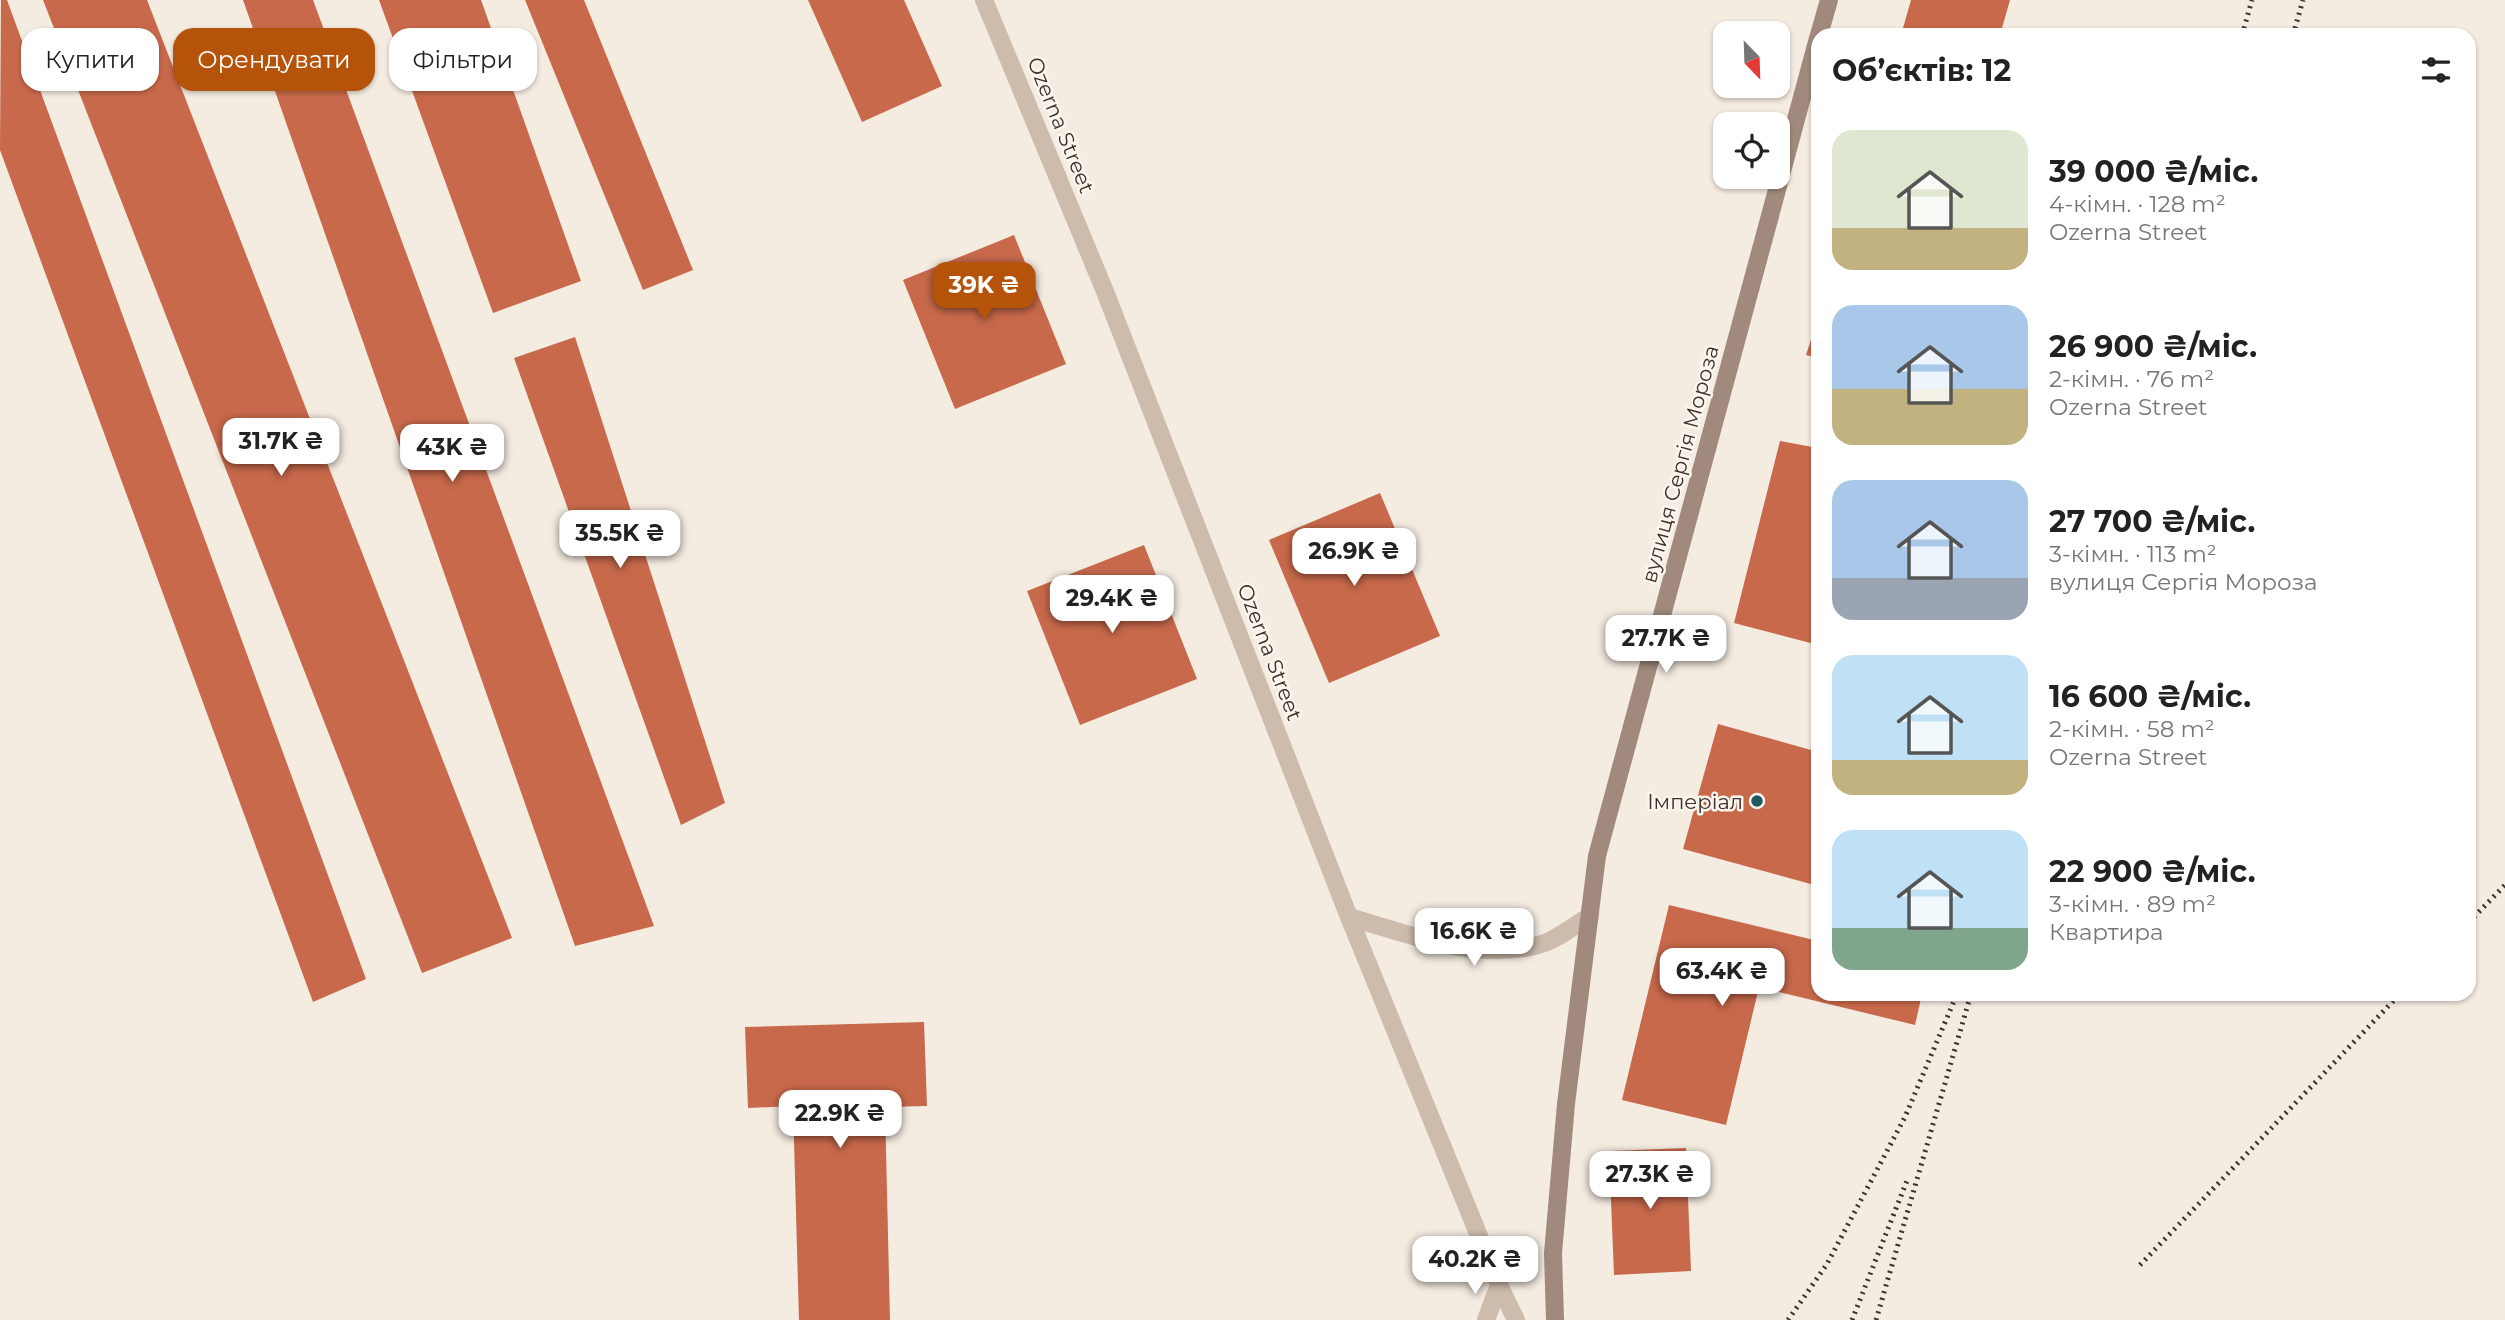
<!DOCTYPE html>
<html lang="uk">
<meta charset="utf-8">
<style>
:root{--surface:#fff;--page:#f2f2f2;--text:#222;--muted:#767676;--accent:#b45309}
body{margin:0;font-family:Montserrat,sans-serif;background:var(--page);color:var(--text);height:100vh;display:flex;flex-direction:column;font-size:26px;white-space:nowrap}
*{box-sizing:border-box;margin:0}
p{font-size:23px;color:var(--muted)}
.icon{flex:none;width:38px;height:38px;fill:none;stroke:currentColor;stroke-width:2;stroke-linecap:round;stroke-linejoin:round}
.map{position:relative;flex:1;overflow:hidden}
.side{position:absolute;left:1811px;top:28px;width:665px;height:973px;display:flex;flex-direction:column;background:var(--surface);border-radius:21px;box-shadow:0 2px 5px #0004}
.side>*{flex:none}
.banner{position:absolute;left:21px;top:28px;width:665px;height:63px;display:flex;gap:14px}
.needle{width:46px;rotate:157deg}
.buttons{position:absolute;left:1713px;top:21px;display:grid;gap:14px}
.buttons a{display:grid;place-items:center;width:77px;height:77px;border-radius:14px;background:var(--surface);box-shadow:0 2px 5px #0004;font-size:35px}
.price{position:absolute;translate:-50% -60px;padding:0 16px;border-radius:14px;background:#fff;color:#222;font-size:23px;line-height:46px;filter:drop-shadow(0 2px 4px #0008)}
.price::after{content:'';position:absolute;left:50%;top:42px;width:21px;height:16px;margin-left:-10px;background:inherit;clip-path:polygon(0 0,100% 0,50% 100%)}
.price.selected{background:var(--accent);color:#fff}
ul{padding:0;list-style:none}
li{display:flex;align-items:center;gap:21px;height:175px;padding:0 21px}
li span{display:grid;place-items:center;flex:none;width:196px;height:140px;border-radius:21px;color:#555}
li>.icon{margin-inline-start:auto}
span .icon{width:84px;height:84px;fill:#fffc;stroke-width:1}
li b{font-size:30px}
h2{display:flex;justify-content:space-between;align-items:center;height:84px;padding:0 21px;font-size:30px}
.pill{padding:0 24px;border-radius:21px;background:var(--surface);box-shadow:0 2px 5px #0004;font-size:24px;line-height:63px}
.pill.selected{background:var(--accent);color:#fff}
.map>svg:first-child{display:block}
.building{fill:#c8694b}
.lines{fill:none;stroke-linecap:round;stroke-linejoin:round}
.street{stroke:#cdbbac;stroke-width:18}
.secondary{stroke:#a18a7d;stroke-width:18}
.rail{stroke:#3b302b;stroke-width:5;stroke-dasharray:2 5;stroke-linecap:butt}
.poi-dot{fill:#1f5a5e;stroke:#fbf5ee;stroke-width:2.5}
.labels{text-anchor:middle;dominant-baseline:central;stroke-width:5;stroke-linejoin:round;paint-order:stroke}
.street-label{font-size:21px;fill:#3b302b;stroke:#fbf5ee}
.poi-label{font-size:21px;fill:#3b302b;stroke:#fbf5ee;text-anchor:end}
</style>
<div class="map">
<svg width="2505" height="1320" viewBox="0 0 2505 1320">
<rect width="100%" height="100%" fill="#f4ebe1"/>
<path class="building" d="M1,0H7L366,979L313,1002L0,150Z
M43,0H147L512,938L422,973Z
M243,0H313L654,926L575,946Z
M379,0H481L581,281L493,313Z
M525,0H584L693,270L643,290Z
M808,0H904L942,86L862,122Z
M1911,0H2010L2000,35H1901Z
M1014,235L1066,364L955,409L903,280Z
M1818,318V358L1806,355Z
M575,337L725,803L681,825L514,358Z
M1780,441L1818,448V645L1734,623Z
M1380,493L1440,636L1329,683L1269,540Z
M1144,545L1197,679L1080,725L1027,591Z
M1718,724L1818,752V886L1683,849Z
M1669,905L1818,941V994H1922L1915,1025L1759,987L1726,1125L1622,1100Z
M924,1022L927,1106L885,1107L890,1320H799L793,1106L748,1108L745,1027Z
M1686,1148L1691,1271L1614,1275L1609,1151Z"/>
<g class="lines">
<path class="street" d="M984,0L1104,289L1349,917L1499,1285L1516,1320
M1349,917C1409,934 1475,962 1538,945C1556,941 1574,925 1590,916
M1486,1320L1499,1285"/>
<path class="secondary" d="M1819,35L1829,0
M1555,1320L1553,1253L1566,1104L1597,856L1818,38"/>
<path class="rail" d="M2242,35L2252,0
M2293,35L2303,0
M2469,922L2505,885
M2140,1265L2400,994
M1788,1320L1827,1264L1905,1117L1957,994
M1852,1320L1908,1178
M1876,1320L1971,994"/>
</g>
<circle class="poi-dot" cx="1757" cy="801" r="7"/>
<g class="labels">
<g class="street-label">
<text transform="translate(1061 125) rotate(68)">Ozerna Street</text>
<text transform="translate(1680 464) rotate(-75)">вулиця Сергія Мороза</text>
<text transform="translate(1270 652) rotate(69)">Ozerna Street</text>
</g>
<g class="poi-label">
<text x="1743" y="801">Імперіал</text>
</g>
</g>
</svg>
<div class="buttons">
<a><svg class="needle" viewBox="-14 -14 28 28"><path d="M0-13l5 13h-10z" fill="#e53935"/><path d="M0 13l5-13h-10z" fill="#767676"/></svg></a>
<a><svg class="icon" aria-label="locate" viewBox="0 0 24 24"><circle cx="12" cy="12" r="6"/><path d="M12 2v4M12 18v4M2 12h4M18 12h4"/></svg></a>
</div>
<b class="price selected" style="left:984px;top:322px">39K ₴</b>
<b class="price" style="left:281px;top:478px">31.7K ₴</b>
<b class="price" style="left:452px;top:484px">43K ₴</b>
<b class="price" style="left:620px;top:570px">35.5K ₴</b>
<b class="price" style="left:1354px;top:588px">26.9K ₴</b>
<b class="price" style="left:1112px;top:635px">29.4K ₴</b>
<b class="price" style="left:1666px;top:675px">27.7K ₴</b>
<b class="price" style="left:1474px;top:968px">16.6K ₴</b>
<b class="price" style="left:1722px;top:1008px">63.4K ₴</b>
<b class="price" style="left:840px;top:1150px">22.9K ₴</b>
<b class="price" style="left:1650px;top:1211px">27.3K ₴</b>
<b class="price" style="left:1475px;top:1296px">40.2K ₴</b>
<div class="banner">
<a class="pill">Купити</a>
<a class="pill selected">Орендувати</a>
<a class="pill">Фільтри</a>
</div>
<section class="side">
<h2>Об’єктів: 12<svg class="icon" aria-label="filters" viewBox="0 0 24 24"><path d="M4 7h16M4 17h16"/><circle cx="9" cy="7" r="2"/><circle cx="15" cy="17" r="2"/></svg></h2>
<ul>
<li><span style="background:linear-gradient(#dfe7d0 70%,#c2b280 0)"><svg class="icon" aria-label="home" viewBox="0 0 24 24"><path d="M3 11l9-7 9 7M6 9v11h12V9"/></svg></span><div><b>39 000 ₴/міс.</b><p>4-кімн. · 128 m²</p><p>Ozerna Street</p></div></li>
<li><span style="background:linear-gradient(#a9c7e8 60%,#c2b280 0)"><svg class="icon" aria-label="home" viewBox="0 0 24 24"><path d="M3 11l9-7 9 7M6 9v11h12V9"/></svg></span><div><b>26 900 ₴/міс.</b><p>2-кімн. · 76 m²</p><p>Ozerna Street</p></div></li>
<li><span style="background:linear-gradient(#a9c7e8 70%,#9aa5b1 0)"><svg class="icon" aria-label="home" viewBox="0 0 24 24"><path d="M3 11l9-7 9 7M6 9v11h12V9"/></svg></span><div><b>27 700 ₴/міс.</b><p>3-кімн. · 113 m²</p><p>вулиця Сергія Мороза</p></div></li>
<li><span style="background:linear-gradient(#bfe0f5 75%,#c2b280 0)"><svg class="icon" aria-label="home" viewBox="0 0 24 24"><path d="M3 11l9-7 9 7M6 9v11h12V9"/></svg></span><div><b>16 600 ₴/міс.</b><p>2-кімн. · 58 m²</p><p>Ozerna Street</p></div></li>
<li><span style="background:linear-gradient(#bfe0f5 70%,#7fa58c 0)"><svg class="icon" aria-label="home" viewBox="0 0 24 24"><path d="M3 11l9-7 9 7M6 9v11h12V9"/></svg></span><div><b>22 900 ₴/міс.</b><p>3-кімн. · 89 m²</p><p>Квартира</p></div></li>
</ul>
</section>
</div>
